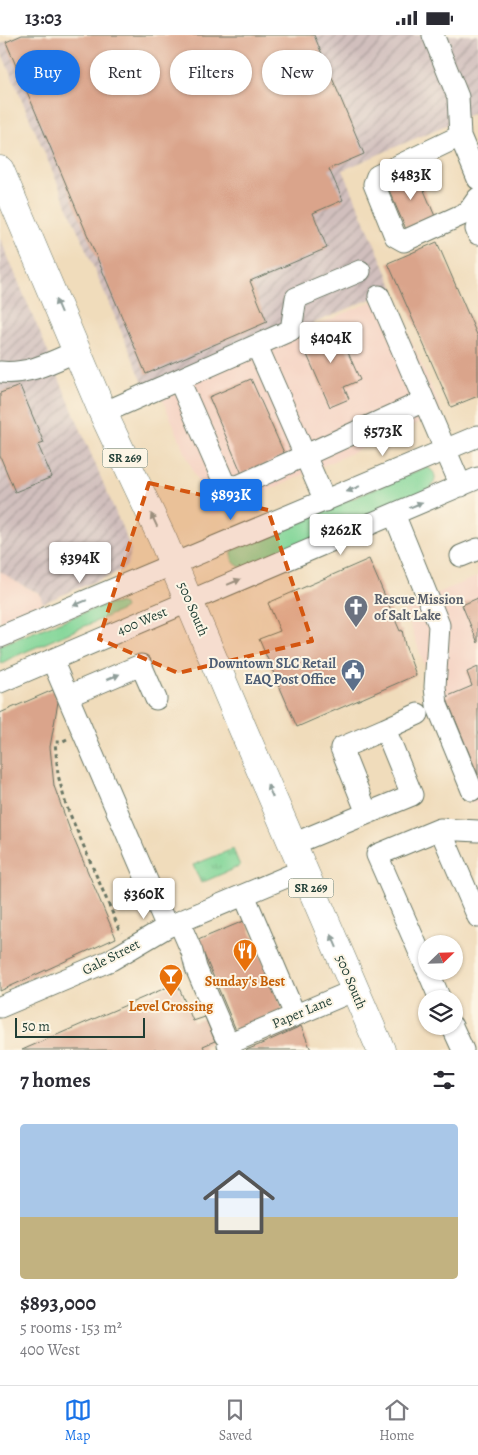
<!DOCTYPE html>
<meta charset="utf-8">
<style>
:root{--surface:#fff;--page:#f2f2f3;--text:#2b2b33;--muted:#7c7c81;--line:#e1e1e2;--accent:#1a73e8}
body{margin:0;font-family:Alegreya,serif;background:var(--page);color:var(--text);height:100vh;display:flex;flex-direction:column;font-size:19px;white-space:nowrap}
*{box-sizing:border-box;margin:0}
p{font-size:16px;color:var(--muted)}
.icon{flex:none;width:28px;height:28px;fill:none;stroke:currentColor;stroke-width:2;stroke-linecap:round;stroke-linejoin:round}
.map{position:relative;height:1015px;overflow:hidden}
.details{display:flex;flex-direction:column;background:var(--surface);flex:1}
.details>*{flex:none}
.top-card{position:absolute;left:15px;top:15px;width:449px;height:45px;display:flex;gap:10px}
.needle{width:32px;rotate:67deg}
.fabs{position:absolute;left:418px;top:900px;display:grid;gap:10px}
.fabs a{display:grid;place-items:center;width:45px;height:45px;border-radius:50%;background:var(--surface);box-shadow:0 1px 4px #0004;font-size:25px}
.scale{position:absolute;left:15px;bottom:12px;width:130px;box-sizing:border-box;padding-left:5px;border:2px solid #1f3d34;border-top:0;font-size:14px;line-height:18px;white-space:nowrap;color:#1f3d34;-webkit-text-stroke:4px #fcf5e5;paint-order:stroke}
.price{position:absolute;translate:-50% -42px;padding:0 11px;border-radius:5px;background:#fff;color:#222;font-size:16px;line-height:32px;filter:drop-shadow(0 1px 2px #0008)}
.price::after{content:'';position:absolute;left:50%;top:30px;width:15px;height:11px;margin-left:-8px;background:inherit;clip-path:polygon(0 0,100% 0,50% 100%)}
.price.selected{background:var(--accent);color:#fff}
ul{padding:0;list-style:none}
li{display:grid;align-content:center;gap:10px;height:265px;padding:0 20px}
li span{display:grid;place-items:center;height:155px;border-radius:5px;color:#555}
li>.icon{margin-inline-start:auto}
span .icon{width:90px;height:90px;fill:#fffc;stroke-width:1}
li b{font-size:21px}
h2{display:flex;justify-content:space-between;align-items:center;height:60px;padding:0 20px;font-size:21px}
.pill{padding:0 18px;border-radius:22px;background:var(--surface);box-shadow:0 1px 4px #0004;font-size:18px;line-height:45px}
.pill.selected{background:var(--accent);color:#fff}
.status{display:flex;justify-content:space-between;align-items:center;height:35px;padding:0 25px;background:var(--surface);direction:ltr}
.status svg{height:14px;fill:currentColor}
.dock{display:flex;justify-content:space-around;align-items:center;height:70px;border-top:1px solid var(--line);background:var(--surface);font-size:14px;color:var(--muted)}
.dock a{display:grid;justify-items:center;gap:2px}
.dock .selected{color:var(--accent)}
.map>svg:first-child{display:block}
.built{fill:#f5d2c2}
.industrial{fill:url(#industrial-furrows)}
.grass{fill:#82d698;stroke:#508a66}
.park{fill:url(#park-tufts);stroke:#508a66}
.building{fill:#daa48b}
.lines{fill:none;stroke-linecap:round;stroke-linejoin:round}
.minor-casing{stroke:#687563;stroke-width:23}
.major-casing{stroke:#687563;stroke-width:29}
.path{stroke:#687563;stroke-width:3;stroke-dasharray:4 4;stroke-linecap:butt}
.minor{stroke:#fff;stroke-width:21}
.major{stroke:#fff;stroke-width:28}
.oneway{fill:#8f9e9a}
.marked{fill:#d45610;fill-opacity:0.2;stroke:#d45610;stroke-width:4;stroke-dasharray:10 6;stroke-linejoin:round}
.labels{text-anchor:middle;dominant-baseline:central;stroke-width:4;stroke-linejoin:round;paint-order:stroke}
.shield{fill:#fcf5e5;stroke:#617469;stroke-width:1}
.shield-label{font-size:12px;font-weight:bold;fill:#1f3d34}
.worship-label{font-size:14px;font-weight:bold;fill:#5b616d;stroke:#fcf5e5;text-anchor:start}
.street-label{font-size:14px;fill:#1f3d34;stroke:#fcf5e5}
.service-label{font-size:14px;font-weight:bold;fill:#4e5e75;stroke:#fcf5e5;text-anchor:end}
.food-label{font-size:14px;font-weight:bold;fill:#c56008;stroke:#fcf5e5}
</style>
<div class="status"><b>13:03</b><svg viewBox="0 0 49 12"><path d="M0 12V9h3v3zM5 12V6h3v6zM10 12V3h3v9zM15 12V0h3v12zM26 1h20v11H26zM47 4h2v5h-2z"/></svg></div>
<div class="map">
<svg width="478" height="1015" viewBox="0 0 478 1015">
<defs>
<pattern id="industrial-furrows" width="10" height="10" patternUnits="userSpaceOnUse" patternTransform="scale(1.25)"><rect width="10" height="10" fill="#d1bfbd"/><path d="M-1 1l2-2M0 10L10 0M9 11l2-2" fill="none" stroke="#a99c9a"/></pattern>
<pattern id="park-tufts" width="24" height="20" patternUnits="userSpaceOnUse" patternTransform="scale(1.25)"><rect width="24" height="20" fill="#82d698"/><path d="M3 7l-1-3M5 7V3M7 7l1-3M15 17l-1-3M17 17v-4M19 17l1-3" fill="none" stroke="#6aaf7d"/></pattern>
</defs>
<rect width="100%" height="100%" fill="#fcf5e5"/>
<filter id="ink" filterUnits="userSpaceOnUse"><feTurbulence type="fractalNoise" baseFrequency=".02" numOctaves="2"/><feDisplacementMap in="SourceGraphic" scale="10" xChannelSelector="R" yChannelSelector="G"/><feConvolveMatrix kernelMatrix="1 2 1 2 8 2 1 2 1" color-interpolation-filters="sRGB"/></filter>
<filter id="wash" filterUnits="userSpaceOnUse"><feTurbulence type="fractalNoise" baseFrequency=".0096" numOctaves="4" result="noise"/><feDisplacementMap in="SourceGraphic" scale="20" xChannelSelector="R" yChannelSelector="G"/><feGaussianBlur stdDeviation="1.12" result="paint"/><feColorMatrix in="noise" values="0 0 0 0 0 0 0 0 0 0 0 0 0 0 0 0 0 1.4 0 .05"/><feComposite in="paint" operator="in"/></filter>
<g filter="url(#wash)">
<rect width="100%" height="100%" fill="#f0dcbb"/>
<path class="built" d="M391,258L442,377L212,481L160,358Z
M0,536L18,548L39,559L43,568L0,587Z
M478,541V768L473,770L404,572Z"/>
<path class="industrial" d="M20,0H478V76L343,135L394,254L148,359L0,14V9Z
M0,203L131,514L129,526L126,532L120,536L43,568L39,558L18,548L0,536Z"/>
<path class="grass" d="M426,432C437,436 437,445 431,453L246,532H240C232,527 230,523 233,515Z
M119,568L124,570L125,573L122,575L11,623L0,629V610L101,571Z"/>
<path class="park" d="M233,814L240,831L201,848L193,830Z"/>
<g id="blocks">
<path class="building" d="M22,0H314L364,119L329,134L343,165L313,178L327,213L250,246L267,287L146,339L6,7Z
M415,134L437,186L408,199L385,146Z
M437,207L478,302V361L451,372L388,228Z
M336,290L360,345L344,352L349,364L330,372L301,306Z
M251,344L285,420L242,439L209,362Z
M20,351L44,408L38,410L52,442L15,457L0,421V358Z
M369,524L400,596L402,595L405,610L416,640L297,692L259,604L280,596L268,568Z
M478,563V608L462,570Z
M478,632V740L446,662L472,651L467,637Z
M53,655L58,667L50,712L54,751L70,795L116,903L0,956V678Z
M246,885L283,975L236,995L198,905Z
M177,948L193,986L205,982L215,1006L203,1011L205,1015H22Z
M301,991L311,1015H246L259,1010Z"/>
</g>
</g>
<g filter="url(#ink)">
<use href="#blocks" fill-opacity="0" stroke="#687563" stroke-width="1"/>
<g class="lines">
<defs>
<path id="minor" d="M433,0L458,62L460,101L478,144
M460,101L377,141L374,149L395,201L404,206L468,177L478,163
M478,189L476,194L478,199
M379,261L461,451
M257,311L325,466
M0,337C28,340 52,327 77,316
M179,345L225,450L238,451L424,366
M103,378L291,295L296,263L360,236
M394,479L439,590L435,652L437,670L472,755
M461,521L478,514
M0,602L478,401
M52,625L167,892
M0,647L478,443
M68,661L141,630L156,664
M385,694L418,679
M440,794L478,796
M293,809L412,760L385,694L341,713L367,778
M244,860L295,980
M179,887L192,917L196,933L225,1001
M426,932L377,820L440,794L478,882
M428,936L440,964
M0,972L111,925L167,892L303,835
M452,991L463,1015
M231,1015L228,1009L355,955"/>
<path id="major" d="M0,135L103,378L163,505L242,692L381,1015"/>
</defs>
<use href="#minor" class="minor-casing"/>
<use href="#major" class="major-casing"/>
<path class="path" d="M67,704L61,707H55L58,740L66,770L121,898"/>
<use href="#minor" class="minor"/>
<use href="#major" class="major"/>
</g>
<defs><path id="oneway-solid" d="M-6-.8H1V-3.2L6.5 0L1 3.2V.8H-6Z" transform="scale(1.25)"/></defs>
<g class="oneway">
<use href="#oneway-solid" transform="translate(58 271) rotate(-113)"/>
<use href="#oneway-solid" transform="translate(353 454) rotate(157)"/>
<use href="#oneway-solid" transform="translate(416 470) rotate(-23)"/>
<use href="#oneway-solid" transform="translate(154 485) rotate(-115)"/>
<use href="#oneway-solid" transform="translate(234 547) rotate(-23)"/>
<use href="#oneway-solid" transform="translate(80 568) rotate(157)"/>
<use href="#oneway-solid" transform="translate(113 642) rotate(-23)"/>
<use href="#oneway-solid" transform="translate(270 756) rotate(-114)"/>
<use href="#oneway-solid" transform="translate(334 906) rotate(-113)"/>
</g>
</g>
<path class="marked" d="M149,448L268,475L312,606L178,638L99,604Z"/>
<defs>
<symbol id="church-pin" viewBox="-11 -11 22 30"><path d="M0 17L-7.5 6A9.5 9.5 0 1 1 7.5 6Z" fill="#6b7280" stroke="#fcf5e5"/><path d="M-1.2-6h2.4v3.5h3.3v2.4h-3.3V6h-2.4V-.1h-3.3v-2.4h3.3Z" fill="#fff"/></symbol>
<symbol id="civic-pin" viewBox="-11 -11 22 30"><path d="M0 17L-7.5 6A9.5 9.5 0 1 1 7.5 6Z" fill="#5c6f8a" stroke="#fcf5e5"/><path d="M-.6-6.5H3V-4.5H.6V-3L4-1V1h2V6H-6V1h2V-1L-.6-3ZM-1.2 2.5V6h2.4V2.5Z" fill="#fff"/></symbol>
<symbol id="restaurant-pin" viewBox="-11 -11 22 30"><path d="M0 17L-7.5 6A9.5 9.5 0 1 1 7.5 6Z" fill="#e8710a" stroke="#fcf5e5"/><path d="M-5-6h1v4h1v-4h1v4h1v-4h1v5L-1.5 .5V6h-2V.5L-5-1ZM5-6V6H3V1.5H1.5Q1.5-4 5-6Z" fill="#fff"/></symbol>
<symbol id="bar-pin" viewBox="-11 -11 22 30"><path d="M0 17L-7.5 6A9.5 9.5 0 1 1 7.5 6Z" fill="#e8710a" stroke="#fcf5e5"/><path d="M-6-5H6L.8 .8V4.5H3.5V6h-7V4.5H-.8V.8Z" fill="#fff"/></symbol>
</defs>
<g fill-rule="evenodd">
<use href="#church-pin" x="342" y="558" width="28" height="38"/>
<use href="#civic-pin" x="339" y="622" width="28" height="38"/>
<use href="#restaurant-pin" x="231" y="902" width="28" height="38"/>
<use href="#bar-pin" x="157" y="927" width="28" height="38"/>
</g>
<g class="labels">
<g class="shield">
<rect x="102.5" y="413.5" width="45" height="19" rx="4"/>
<rect x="288.5" y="843.5" width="45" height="19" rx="4"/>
</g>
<g class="shield-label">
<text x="125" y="423">SR 269</text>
<text x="311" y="853">SR 269</text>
</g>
<g class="worship-label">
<text x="374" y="564">Rescue Mission<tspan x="374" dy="16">of Salt Lake</tspan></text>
</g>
<g class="street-label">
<text transform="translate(193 574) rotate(67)">500 South</text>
<text transform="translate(142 586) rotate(-23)">400 West</text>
<text transform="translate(111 922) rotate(-27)">Gale Street</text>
<text transform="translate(351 947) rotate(67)">500 South</text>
<text transform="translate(302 977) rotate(-23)">Paper Lane</text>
</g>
<g class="service-label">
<text x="336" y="628">Downtown SLC Retail<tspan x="336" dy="16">EAQ Post Office</tspan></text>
</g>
<g class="food-label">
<text x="245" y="946">Sunday's Best</text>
<text x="171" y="971">Level Crossing</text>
</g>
</g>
</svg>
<div class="fabs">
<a><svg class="needle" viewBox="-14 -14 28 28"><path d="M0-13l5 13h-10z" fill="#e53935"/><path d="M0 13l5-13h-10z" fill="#7c7c81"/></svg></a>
<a><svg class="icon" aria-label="layers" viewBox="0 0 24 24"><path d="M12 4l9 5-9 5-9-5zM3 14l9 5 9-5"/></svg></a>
</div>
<div class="scale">50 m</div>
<b class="price" style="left:411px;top:166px">$483K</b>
<b class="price" style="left:331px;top:329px">$404K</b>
<b class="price" style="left:383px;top:422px">$573K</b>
<b class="price selected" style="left:231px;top:486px">$893K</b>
<b class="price" style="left:341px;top:521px">$262K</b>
<b class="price" style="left:80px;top:549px">$394K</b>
<b class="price" style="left:144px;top:885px">$360K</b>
<div class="top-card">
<a class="pill selected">Buy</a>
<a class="pill">Rent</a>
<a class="pill">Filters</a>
<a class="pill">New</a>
</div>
</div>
<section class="details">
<h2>7 homes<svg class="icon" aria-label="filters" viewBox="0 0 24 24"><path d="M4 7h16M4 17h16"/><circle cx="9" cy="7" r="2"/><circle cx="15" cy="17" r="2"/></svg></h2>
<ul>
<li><span style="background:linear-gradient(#a9c7e8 60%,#c2b280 0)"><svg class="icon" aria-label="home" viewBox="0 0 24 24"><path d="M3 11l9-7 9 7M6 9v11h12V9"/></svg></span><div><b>$893,000</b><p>5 rooms · 153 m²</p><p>400 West</p></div></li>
</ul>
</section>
<nav class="dock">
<a class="selected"><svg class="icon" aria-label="map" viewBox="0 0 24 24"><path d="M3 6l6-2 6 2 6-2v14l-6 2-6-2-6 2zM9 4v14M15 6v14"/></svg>Map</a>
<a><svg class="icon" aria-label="saved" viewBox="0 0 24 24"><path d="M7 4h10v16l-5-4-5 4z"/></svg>Saved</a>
<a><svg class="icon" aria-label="home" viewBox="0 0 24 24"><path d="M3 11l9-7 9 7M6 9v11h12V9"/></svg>Home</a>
</nav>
